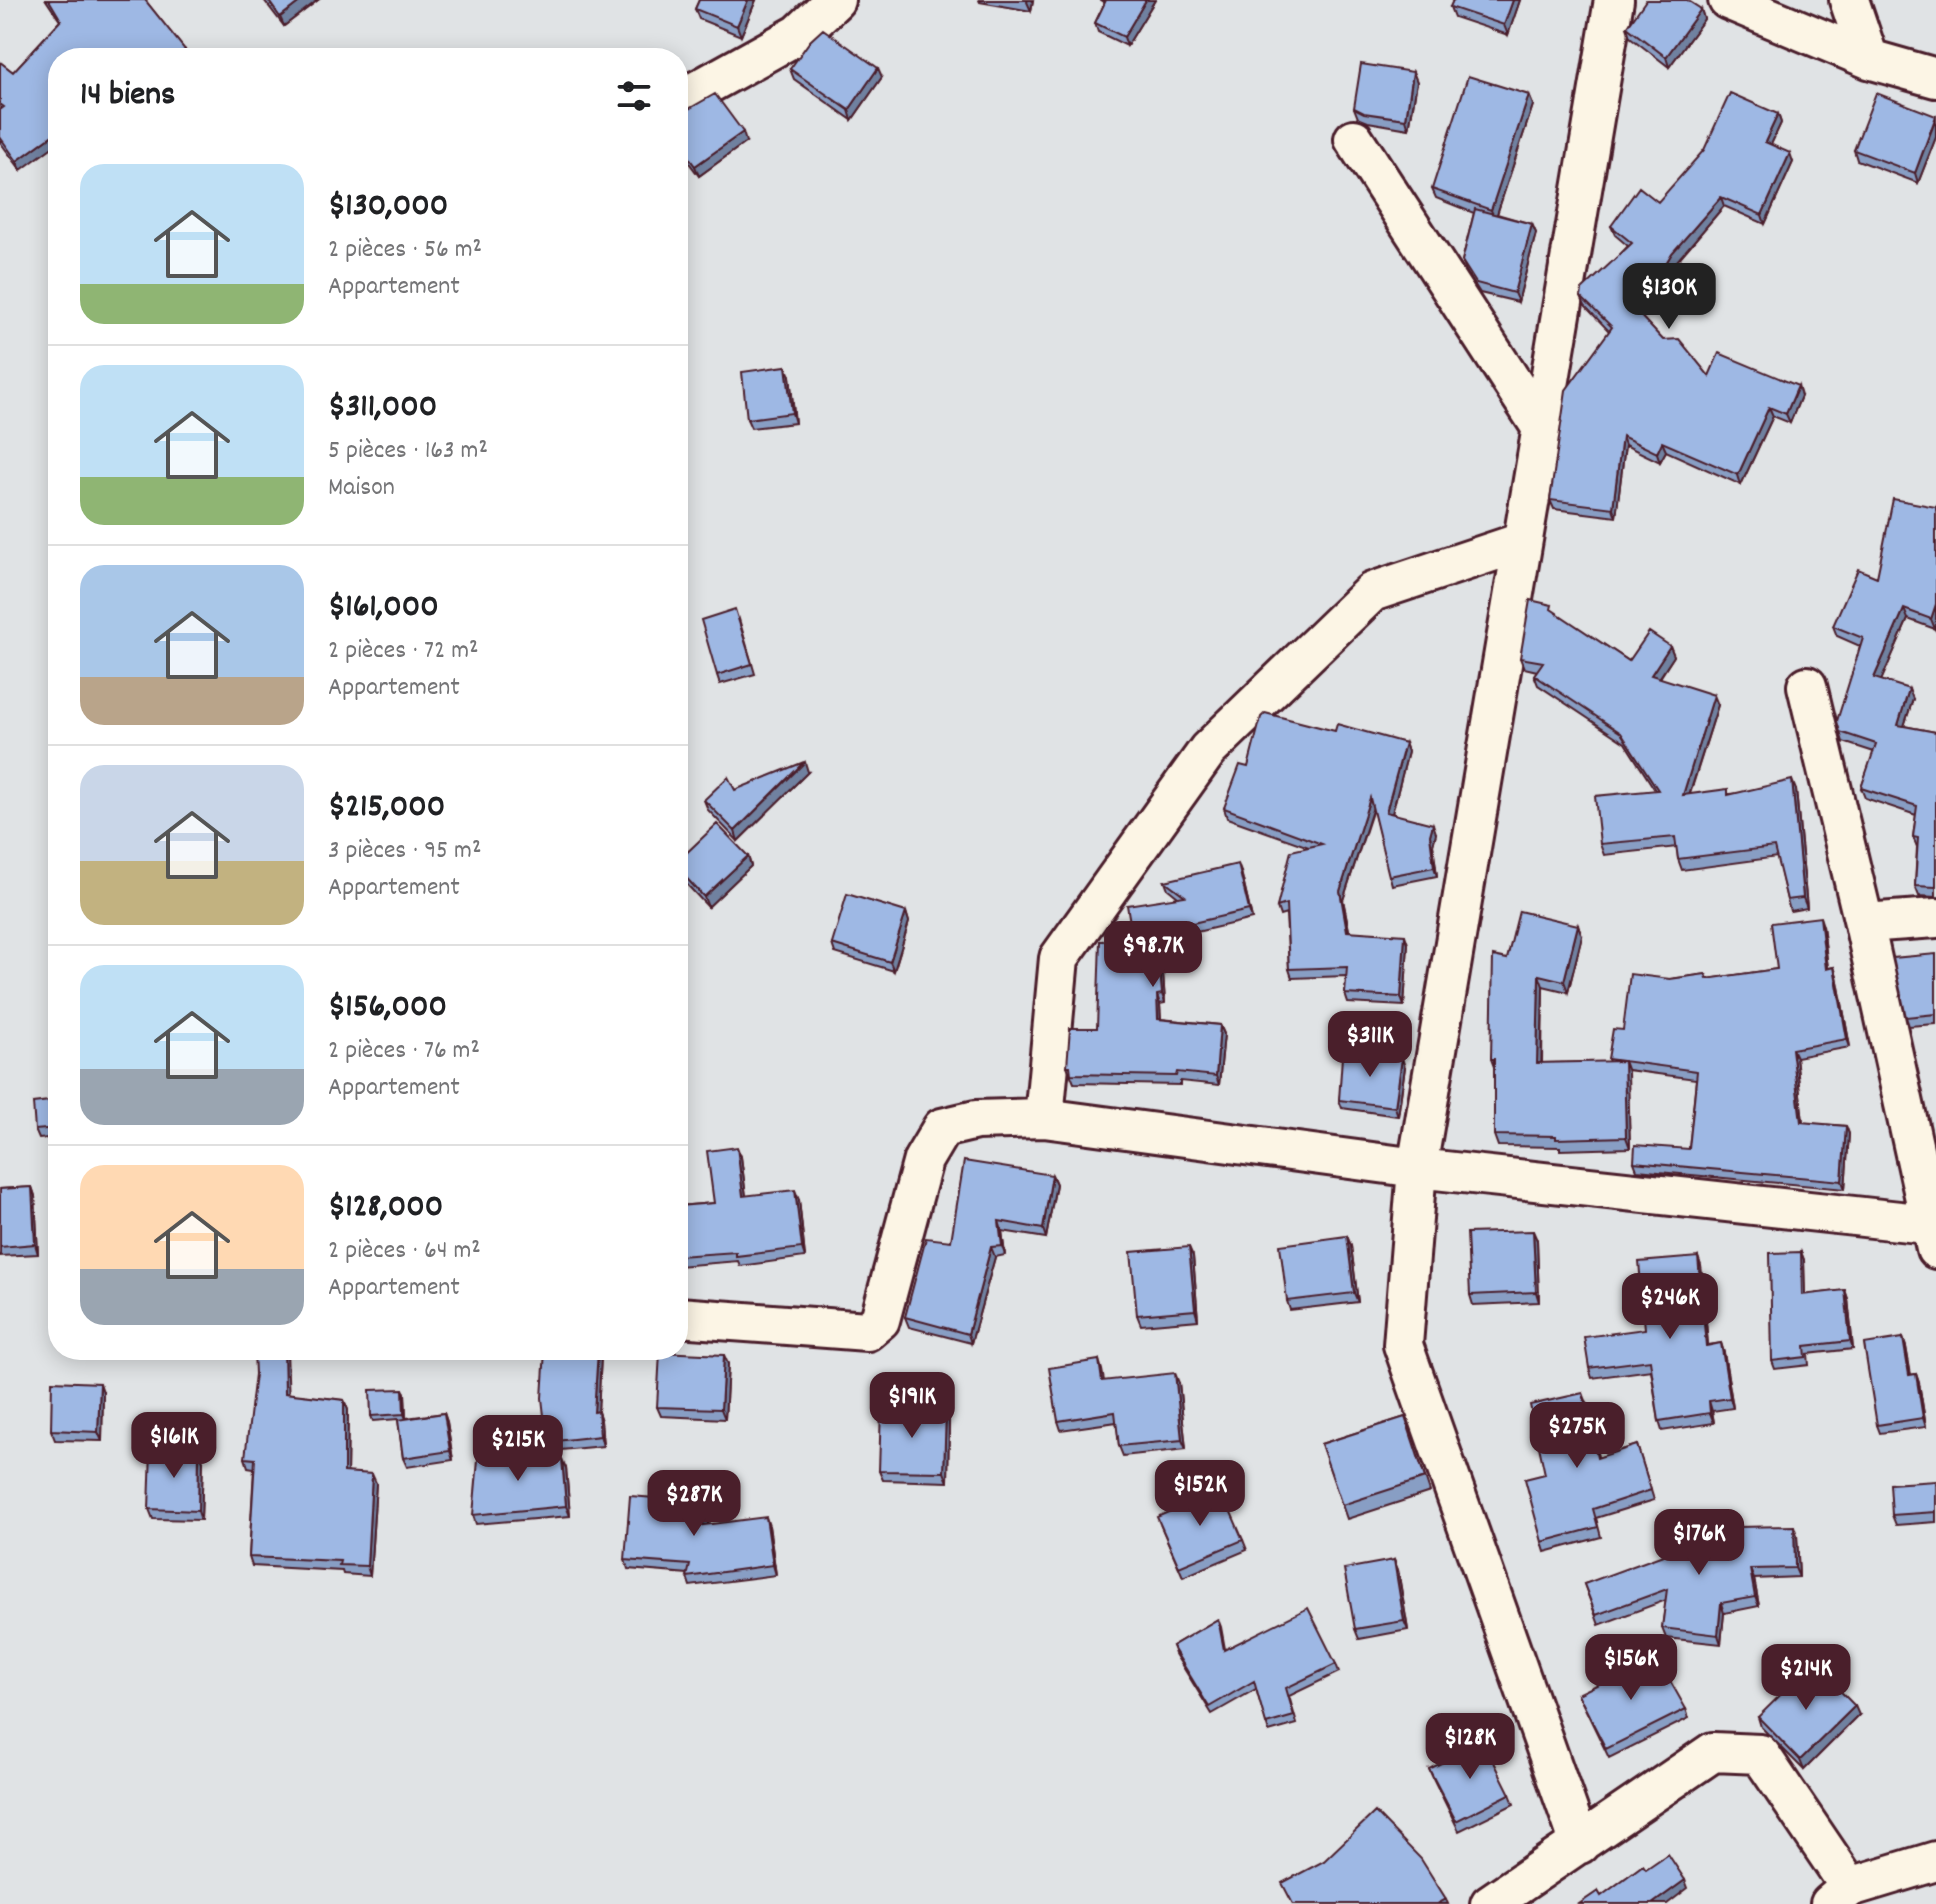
<!DOCTYPE html>
<html lang="fr">
<meta charset="utf-8">
<style>
:root{--surface:#fff;--page:#f6f6f6;--text:#202124;--muted:#757577;--line:#e0e0e0;--accent:#4a1f2b}
body{margin:0;font-family:Dekko,sans-serif;background:var(--page);color:var(--text);height:100vh;display:flex;flex-direction:column;font-size:30px;white-space:nowrap}
*{box-sizing:border-box;margin:0}
p{font-size:26px;color:var(--muted)}
.icon{flex:none;width:44px;height:44px;fill:none;stroke:currentColor;stroke-width:2;stroke-linecap:round;stroke-linejoin:round}
.map{position:relative;flex:1;overflow:hidden}
.sheet{position:absolute;left:48px;top:48px;width:640px;height:1312px;display:flex;flex-direction:column;background:var(--surface);border-radius:32px;box-shadow:0 4px 20px #0003}
.sheet>*{flex:none}
.price{position:absolute;translate:-50% -68px;padding:0 18px;border-radius:16px;background:var(--accent);color:#fff;font-size:26px;line-height:52px;filter:drop-shadow(0 2px 4px #0008)}
.price::after{content:'';position:absolute;left:50%;top:48px;width:24px;height:18px;margin-left:-12px;background:inherit;clip-path:polygon(0 0,100% 0,50% 100%)}
.price.selected{background:#222;color:#fff}
ul{padding:0;list-style:none}
li{display:flex;align-items:center;gap:24px;height:200px;padding:0 32px}
li+li{border-top:2px solid var(--line)}
li span{display:grid;place-items:center;flex:none;width:224px;height:160px;border-radius:24px;color:#555}
li>.icon{margin-inline-start:auto}
span .icon{width:96px;height:96px;fill:#fffc;stroke-width:1}
li b{font-size:34px}
h2{display:flex;justify-content:space-between;align-items:center;height:96px;padding:0 32px;font-size:34px}
.map>svg:first-child{display:block}
.lines{fill:none;stroke-linecap:round;stroke-linejoin:round}
.minor-casing{stroke:#4a1f2b;stroke-width:44}
.minor{stroke:#fcf5e5;stroke-width:38}
.wall{fill:#889ec4;stroke:#4a1f2b;stroke-width:2}
.shaded-wall{fill:#6f81a0;stroke:#4a1f2b;stroke-width:2}
.building{fill:#9eb8e4;stroke:#4a1f2b;stroke-width:2}
</style>
<div class="map">
<svg width="1936" height="1904" viewBox="0 0 1936 1904">
<rect width="100%" height="100%" fill="#e0e3e5"/>
<filter id="ink" filterUnits="userSpaceOnUse"><feTurbulence type="fractalNoise" baseFrequency=".0125" numOctaves="2"/><feDisplacementMap in="SourceGraphic" scale="16" xChannelSelector="R" yChannelSelector="G"/><feConvolveMatrix kernelMatrix="1 2 1 2 8 2 1 2 1" color-interpolation-filters="sRGB"/></filter>
<g filter="url(#ink)">
<g class="lines">
<defs>
<path id="minor" d="M1728,0L1869,59L1936,78
M1849,0L1869,59
M678,101L799,34L835,0
M1354,139L1541,427
M1807,686L1864,923L1936,1249
M1864,923L1936,918
M1044,1118L1059,958L1208,750L1372,592L1522,542
M678,1317L867,1331L880,1320L923,1160L942,1128L976,1120L1044,1118L1417,1168L1936,1225
M1580,1844L1403,1345L1417,1168L1614,0
M1490,1904L1713,1752L1760,1754L1850,1887
M1830,1904L1850,1887L1936,1861"/>
</defs>
<use href="#minor" class="minor-casing"/>
<use href="#minor" class="minor"/>
</g>
<path class="wall" d="M46,0H145L185,50L188,58H58L21,170L0,142V62L13,72L60,21Z
M264,0H318L284,26Z
M699,0H756L741,36L699,19L695,9Z
M979,0H1033L1031,11L980,2Z
M1100,0H1155L1127,46L1098,32L1095,23L1105,3Z
M1520,0L1508,35L1454,17L1450,7Z
M1701,9L1704,19L1669,67L1630,37L1627,27Z
M790,69L882,77L852,120L794,79Z
M1413,72L1417,82L1409,129L1368,122L1358,118L1354,108Z
M1529,95L1533,105L1497,214L1532,224L1536,233L1518,302L1480,293L1466,271L1462,261L1474,213L1436,198L1432,189Z
M685,111L746,142L699,176L678,148V112Z
M1778,114L1781,123L1771,144L1793,162L1765,224L1724,206L1676,262L1642,318L1663,340L1709,376L1801,396L1790,423L1773,416L1741,485L1666,451L1660,462L1625,445L1616,517L1554,509L1550,500L1609,331L1585,306L1581,297L1628,246L1615,235L1611,226L1658,202Z
M1936,116V137L1918,183L1857,160L1854,150Z
M790,376L795,423L751,428L747,419Z
M1936,507L1935,629L1908,619L1881,680L1913,699L1904,726L1936,732V897L1919,896L1915,886L1917,847L1913,837L1916,815L1865,798L1861,788L1874,752L1843,742L1840,732L1860,646L1837,636L1833,626L1877,577Z
M1554,612L1629,661L1670,646L1674,656L1660,678L1718,705L1690,794H1730L1796,790L1807,908L1790,911L1787,900L1777,857L1682,870L1678,859L1677,847L1604,855L1600,844L1655,790L1625,743L1538,685L1534,675L1537,671L1524,668L1520,658Z
M739,619L755,674L720,684L717,675Z
M1335,731L1405,743L1408,752L1392,813L1436,833L1433,845L1437,876L1392,885L1373,809L1343,900L1349,931L1408,944L1404,1006L1348,1003L1345,994L1346,976L1292,978L1289,969L1286,914L1280,916L1277,907L1309,847L1227,818L1224,808L1248,767Z
M808,772L738,841L708,810L704,800L735,790Z
M748,856L751,866L708,907L678,875V861Z
M1241,872L1252,919L1188,934V937L1161,942L1165,1003L1160,1004L1161,1019L1220,1025L1224,1034L1219,1085L1180,1081V1085L1074,1083L1067,1066L1097,1028L1178,897L1168,889L1165,881Z
M906,912L909,922L894,971L835,953L832,944Z
M1823,926L1828,968L1834,967L1837,976L1850,1047L1796,1057L1803,1123L1846,1126L1849,1134L1845,1189L1637,1170L1634,1162L1689,1149L1696,1079L1627,1070L1630,1148L1560,1150V1147L1498,1146L1494,1135V1067L1491,1059L1507,959L1582,936L1568,992L1543,986L1542,1063L1609,1062L1608,1059L1623,1030L1670,979L1706,974L1708,979L1777,969Z
M1936,954V1024L1909,1026L1906,1017Z
M1346,1057L1405,1067L1398,1116L1342,1108L1339,1100Z
M58,1100V1137L39,1139L35,1130Z
M741,1157L746,1196L799,1200L805,1257L740,1266L738,1261L678,1266V1206L714,1203Z
M1052,1175L1056,1184L1046,1238L1002,1231L1005,1255L995,1257L971,1343L909,1327L905,1317L951,1241Z
M32,1187L35,1196L38,1254L0,1256V1189Z
M1347,1236L1351,1246L1358,1302L1290,1310L1287,1301Z
M1537,1240L1539,1302L1473,1305L1470,1295Z
M1801,1252L1804,1260L1805,1295L1845,1290L1848,1299L1853,1349L1808,1354L1809,1365L1775,1369L1772,1361Z
M1193,1256L1198,1320L1141,1325L1137,1315Z
M1698,1257L1701,1266L1708,1345L1721,1343L1724,1353L1733,1408L1712,1411L1714,1423L1662,1431L1659,1421L1651,1370L1592,1378L1589,1368L1645,1329Z
M1903,1338L1906,1347L1911,1375L1916,1374L1919,1383L1926,1427L1880,1433L1877,1425Z
M601,1356L598,1412L601,1421L603,1446L550,1451L547,1442Z
M1099,1360L1102,1370L1104,1381L1179,1383L1186,1449L1123,1456L1119,1446L1117,1422L1061,1430L1058,1421Z
M728,1364L725,1419L661,1416L657,1407Z
M103,1392L102,1441L55,1440L51,1430Z
M405,1393L406,1418L444,1413L447,1422L453,1460L407,1467L403,1458L398,1419L373,1421L371,1416Z
M288,1394L344,1400L348,1410L347,1472L376,1483L370,1576L343,1574L342,1571L252,1566L249,1557L254,1468L248,1467L245,1458Z
M1587,1403L1598,1458L1637,1445L1654,1500L1596,1518L1601,1537L1545,1552L1542,1542L1545,1474Z
M1405,1417L1430,1492L1347,1519L1321,1444Z
M949,1420L948,1482L883,1480L879,1471Z
M199,1451L203,1461L201,1520L153,1519L149,1509Z
M566,1468L570,1516L476,1524L473,1515Z
M1936,1481V1522L1896,1525L1892,1515Z
M709,1512L708,1525L769,1526L776,1575L690,1586L687,1577L688,1574L628,1569L625,1560Z
M1161,1526L1243,1540L1247,1550L1183,1577Z
M1797,1535L1799,1577L1754,1579L1759,1606L1724,1613L1721,1644L1666,1638L1662,1628L1666,1600L1599,1625L1584,1584L1725,1545Z
M1394,1560L1398,1570L1408,1630L1359,1639L1355,1629Z
M1218,1619L1221,1627L1225,1649L1336,1664L1339,1672L1289,1696L1297,1724L1269,1732L1256,1689L1212,1714L1175,1654L1172,1646Z
M1578,1694L1686,1709L1689,1718L1609,1758Z
M1859,1715L1804,1770L1761,1727L1758,1717Z
M1429,1769L1510,1794L1514,1804L1459,1831L1433,1778Z"/>
<path class="shaded-wall" d="M302,0H318L284,26L280,17Z
M748,0H756L741,36L737,26Z
M1028,0H1033L1031,11L1027,2Z
M1146,0H1155L1127,46L1124,37Z
M1513,0H1520L1508,35L1504,25Z
M1701,9L1704,19L1669,67L1666,57Z
M185,50L188,58H175Z
M878,68L882,77L852,120L849,110Z
M1413,72L1417,82L1409,129L1406,119Z
M1529,95L1533,105L1495,220L1491,210Z
M1778,114L1781,123L1768,151L1765,142Z
M1936,119V137L1918,183L1915,173Z
M58,131V143L21,170L17,161Z
M743,132L746,142L699,176L695,166Z
M1790,153L1793,162L1765,224L1762,215Z
M1721,197L1724,206L1676,262L1640,322L1637,312L1672,253Z
M1532,224L1536,233L1518,302L1514,293Z
M786,366L790,376L795,423L792,413Z
M1798,386L1801,396L1790,423L1786,414Z
M1769,407L1773,416L1741,485L1738,475Z
M1622,436L1625,445L1616,517L1613,508Z
M1662,442L1666,451L1660,462L1657,453Z
M1936,604V625L1935,629L1931,619Z
M1904,609L1908,619L1878,688L1874,678Z
M1670,646L1674,656L1654,686L1651,675Z
M1909,689L1913,699L1901,735L1898,725Z
M1714,695L1718,705L1686,805L1683,795Z
M1405,743L1408,752L1390,821L1386,812Z
M805,762L808,772L738,841L735,831Z
M1792,780L1796,790L1807,908L1803,898Z
M1370,798L1373,807L1343,900L1351,940L1347,931L1340,891Z
M1433,824L1436,833L1433,845L1437,876L1434,867L1430,835Z
M748,856L751,866L708,907L704,897Z
M1238,864L1241,872L1252,919L1249,910Z
M906,912L909,922L894,971L890,962Z
M1820,917L1823,926L1829,977L1826,969Z
M1578,925L1582,936L1568,992L1564,981Z
M1157,933L1161,942L1165,1003L1162,994Z
M1405,935L1408,944L1404,1006L1401,997Z
M1834,967L1837,976L1850,1047L1847,1039Z
M1539,975L1543,986L1541,1074L1537,1063Z
M1157,995L1160,1004L1161,1028L1158,1019Z
M1220,1025L1224,1034L1219,1085L1216,1076Z
M1792,1049L1796,1057L1804,1131L1801,1122Z
M1402,1058L1405,1067L1398,1116L1395,1107Z
M1624,1061L1628,1072L1630,1148L1626,1137Z
M1846,1126L1849,1134L1845,1189L1842,1181Z
M737,1147L741,1157L747,1205L743,1196Z
M1052,1175L1056,1184L1046,1238L1043,1229Z
M32,1187L35,1196L38,1254L35,1244Z
M795,1190L799,1200L805,1257L802,1248Z
M999,1221L1002,1231L1005,1255L1002,1246Z
M1533,1231L1537,1240L1539,1302L1536,1292Z
M1347,1236L1351,1246L1358,1302L1354,1293Z
M991,1247L995,1257L971,1343L968,1334Z
M1189,1247L1193,1256L1198,1320L1195,1310Z
M1801,1252L1804,1260L1805,1303L1802,1295Z
M1698,1257L1701,1266L1709,1355L1706,1346Z
M1845,1290L1848,1299L1853,1349L1850,1341Z
M1903,1338L1906,1347L1912,1384L1909,1375Z
M1721,1343L1724,1353L1733,1408L1730,1398Z
M284,1350H287L289,1403L285,1393Z
M598,1350H599L601,1356L598,1412L601,1421L603,1446L594,1412Z
M724,1355L728,1364L725,1419L721,1409Z
M1175,1373L1179,1383L1186,1449L1182,1440Z
M1916,1374L1919,1383L1926,1427L1923,1418Z
M100,1383L103,1392L102,1441L98,1432Z
M403,1389L405,1393L406,1419L404,1414Z
M1583,1393L1587,1403L1600,1468L1597,1458Z
M344,1400L348,1410L347,1481L344,1472Z
M1709,1401L1712,1411L1714,1423L1710,1413Z
M946,1410L949,1420L948,1482L944,1472Z
M444,1413L447,1422L453,1460L450,1451Z
M199,1451L203,1461L201,1520L198,1511Z
M562,1459L566,1468L570,1516L566,1506Z
M372,1474L376,1483L370,1576L367,1566Z
M705,1502L709,1512L707,1535L703,1525Z
M766,1517L769,1526L776,1575L773,1565Z
M1794,1526L1797,1535L1799,1577L1795,1568Z
M1394,1560L1398,1570L1408,1630L1404,1621Z
M1750,1569L1754,1579L1759,1606L1755,1597Z
M1721,1603L1724,1613L1721,1644L1718,1635Z
M1855,1706L1859,1715L1804,1770L1800,1760Z
M1685,1880L1688,1888L1667,1904H1652Z
M1446,1899L1448,1904H1437Z"/>
<path class="building" d="M49,0H145L185,50L175,58H58V131L17,161L0,137V110L4,107L0,104V62L13,72L61,20Z
M268,0H302L280,17Z
M699,0H748L737,26L695,9Z
M1106,0H1146L1124,37L1095,23Z
M1453,0H1513L1504,25L1450,7Z
M1646,0H1687L1701,9L1666,57L1627,27Z
M823,29L878,68L849,110L790,69L810,41Z
M1361,64L1413,72L1406,119L1364,113L1354,108Z
M1468,76L1529,95L1491,210L1432,189Z
M1730,93L1778,114L1765,142L1790,153L1762,215L1721,197L1672,253L1637,312L1663,340L1679,339L1709,376L1719,353L1798,386L1786,414L1769,407L1738,475L1662,442L1657,453L1622,436L1613,508L1550,500L1566,390L1612,327L1581,297L1582,290L1632,243L1611,226L1639,187L1658,202L1704,150Z
M1876,93L1936,116L1915,173L1854,150Z
M715,94L743,132L695,166L678,143V112L685,111Z
M1475,209L1532,224L1514,293L1476,283L1462,261Z
M786,366L792,413L747,419L742,372Z
M1893,499L1936,507V604L1931,619L1904,609L1874,678L1909,689L1898,725L1936,732V887L1915,886L1918,838L1913,837L1917,806L1861,788L1876,744L1840,732L1837,721L1863,638L1833,626L1858,569L1877,577Z
M1530,600L1552,605L1551,609L1629,661L1649,632L1670,646L1651,675L1714,695L1683,795L1728,789V795L1792,780L1803,898L1787,900L1774,847L1678,859L1675,837L1600,844L1595,796L1658,790L1621,733L1534,675L1543,662L1520,658Z
M735,609L752,664L717,675L701,620Z
M1265,713L1335,731L1337,724L1405,743L1386,812L1433,824L1430,835L1434,867L1389,876L1370,798L1340,891L1347,931L1405,935L1401,997L1345,994L1347,967L1289,969L1286,904L1277,907L1291,851L1322,844L1224,808L1240,765L1248,767L1261,717Z
M804,762L735,831L704,800L728,777L735,790Z
M717,824L748,856L704,897L678,869V861Z
M1238,864L1249,910L1184,925L1185,928L1157,933L1162,994L1157,995L1158,1019L1220,1025L1216,1076L1177,1072L1176,1076L1071,1074L1070,1066H1067L1070,1028H1097L1100,941L1133,940L1127,905L1185,896L1165,881Z
M847,894L906,912L890,962L832,944Z
M1519,911L1578,925L1564,981L1539,975L1537,1063L1624,1061L1626,1137L1556,1139V1136L1494,1135V1059H1491L1493,956L1507,959Z
M1820,917L1826,969L1834,967L1847,1039L1792,1049L1801,1122L1846,1126L1842,1181L1634,1162L1635,1145L1689,1149L1697,1071L1608,1059L1613,1029L1623,1030L1630,974L1670,979L1706,974L1707,979L1777,969L1771,923Z
M1936,954V1014L1906,1017L1893,958Z
M1346,1053L1402,1058L1395,1107L1339,1100L1342,1057H1346Z
M58,1100V1128L35,1130L33,1103Z
M737,1147L743,1196L795,1190L802,1248L736,1256V1252L678,1256V1206L714,1203L707,1151Z
M964,1161L1052,1175L1043,1229L999,1221L1002,1246L991,1247L968,1334L905,1317L926,1238L951,1241Z
M32,1187L35,1244L0,1247V1189Z
M1533,1231L1536,1292L1470,1295L1467,1233Z
M1347,1236L1354,1293L1287,1301L1280,1245Z
M1189,1247L1195,1310L1137,1315L1131,1252Z
M1801,1252L1802,1295L1845,1290L1850,1341L1805,1346L1806,1357L1772,1361L1770,1253Z
M1698,1257L1706,1346L1721,1343L1730,1398L1709,1401L1710,1413L1659,1421L1650,1360L1589,1368L1584,1337L1645,1329L1639,1262Z
M1903,1338L1909,1375L1916,1374L1923,1418L1877,1425L1864,1344Z
M254,1350H284L285,1393L344,1400V1472L372,1474L367,1566L339,1565L340,1561L249,1557L255,1459L245,1458L255,1374Z
M545,1350H598L594,1412L598,1411L600,1436L547,1442L542,1398Z
M660,1352L724,1355L721,1409L657,1407Z
M1099,1360L1102,1381L1175,1373L1182,1440L1119,1446L1115,1412L1058,1421L1049,1368Z
M52,1381L100,1383L98,1432L51,1430Z
M403,1389L404,1414L371,1416L370,1390Z
M1583,1393L1597,1458L1637,1445L1651,1490L1593,1509L1598,1527L1542,1542L1525,1479L1545,1474L1530,1405Z
M881,1408L946,1410L944,1472L879,1471Z
M444,1413L450,1451L403,1458L398,1420Z
M1405,1417L1425,1478L1342,1505L1321,1444Z
M479,1449L562,1459L566,1506L473,1515Z
M151,1450L199,1451L198,1511L149,1509Z
M1936,1481V1512L1892,1515L1890,1484Z
M1221,1489L1243,1540L1179,1567L1157,1517Z
M630,1496L705,1502L703,1525L766,1517L773,1565L687,1577L690,1565L625,1560Z
M1794,1526L1795,1568L1750,1569L1755,1597L1721,1603L1718,1635L1662,1628L1667,1589L1596,1615L1584,1584L1682,1548L1725,1545L1723,1533L1737,1527Z
M1394,1560L1404,1621L1355,1629L1344,1569Z
M1308,1608L1336,1664L1286,1688L1294,1716L1266,1724L1254,1681L1209,1707L1172,1646L1218,1619L1224,1650Z
M1656,1656L1686,1709L1606,1749L1578,1694Z
M1813,1663L1855,1706L1800,1760L1758,1717Z
M1484,1742L1510,1794L1456,1821L1429,1769Z
M1375,1812L1421,1859L1446,1899L1437,1904H1293L1282,1883L1324,1861Z
M1668,1854L1685,1880L1652,1904H1579L1598,1891L1601,1896L1643,1865L1646,1869Z"/>
</g>
</svg>
<b class="price selected" style="left:1669px;top:331px">$130K</b>
<b class="price" style="left:1153px;top:989px">$98.7K</b>
<b class="price" style="left:1370px;top:1079px">$311K</b>
<b class="price" style="left:1670px;top:1341px">$246K</b>
<b class="price" style="left:912px;top:1440px">$191K</b>
<b class="price" style="left:1577px;top:1470px">$275K</b>
<b class="price" style="left:174px;top:1480px">$161K</b>
<b class="price" style="left:518px;top:1483px">$215K</b>
<b class="price" style="left:1200px;top:1528px">$152K</b>
<b class="price" style="left:694px;top:1538px">$287K</b>
<b class="price" style="left:1699px;top:1577px">$176K</b>
<b class="price" style="left:1631px;top:1702px">$156K</b>
<b class="price" style="left:1806px;top:1712px">$214K</b>
<b class="price" style="left:1470px;top:1781px">$128K</b>
<section class="sheet">
<h2>14 biens<svg class="icon" aria-label="filters" viewBox="0 0 24 24"><path d="M4 7h16M4 17h16"/><circle cx="9" cy="7" r="2"/><circle cx="15" cy="17" r="2"/></svg></h2>
<ul>
<li><span style="background:linear-gradient(#bfe0f5 75%,#8fb573 0)"><svg class="icon" aria-label="home" viewBox="0 0 24 24"><path d="M3 11l9-7 9 7M6 9v11h12V9"/></svg></span><div><b>$130,000</b><p>2 pièces · 56 m²</p><p>Appartement</p></div></li>
<li><span style="background:linear-gradient(#bfe0f5 70%,#8fb573 0)"><svg class="icon" aria-label="home" viewBox="0 0 24 24"><path d="M3 11l9-7 9 7M6 9v11h12V9"/></svg></span><div><b>$311,000</b><p>5 pièces · 163 m²</p><p>Maison</p></div></li>
<li><span style="background:linear-gradient(#a9c7e8 70%,#b9a48a 0)"><svg class="icon" aria-label="home" viewBox="0 0 24 24"><path d="M3 11l9-7 9 7M6 9v11h12V9"/></svg></span><div><b>$161,000</b><p>2 pièces · 72 m²</p><p>Appartement</p></div></li>
<li><span style="background:linear-gradient(#c9d6e8 60%,#c2b280 0)"><svg class="icon" aria-label="home" viewBox="0 0 24 24"><path d="M3 11l9-7 9 7M6 9v11h12V9"/></svg></span><div><b>$215,000</b><p>3 pièces · 95 m²</p><p>Appartement</p></div></li>
<li><span style="background:linear-gradient(#bfe0f5 65%,#9aa5b1 0)"><svg class="icon" aria-label="home" viewBox="0 0 24 24"><path d="M3 11l9-7 9 7M6 9v11h12V9"/></svg></span><div><b>$156,000</b><p>2 pièces · 76 m²</p><p>Appartement</p></div></li>
<li><span style="background:linear-gradient(#ffd9b3 65%,#9aa5b1 0)"><svg class="icon" aria-label="home" viewBox="0 0 24 24"><path d="M3 11l9-7 9 7M6 9v11h12V9"/></svg></span><div><b>$128,000</b><p>2 pièces · 64 m²</p><p>Appartement</p></div></li>
</ul>
</section>
</div>
